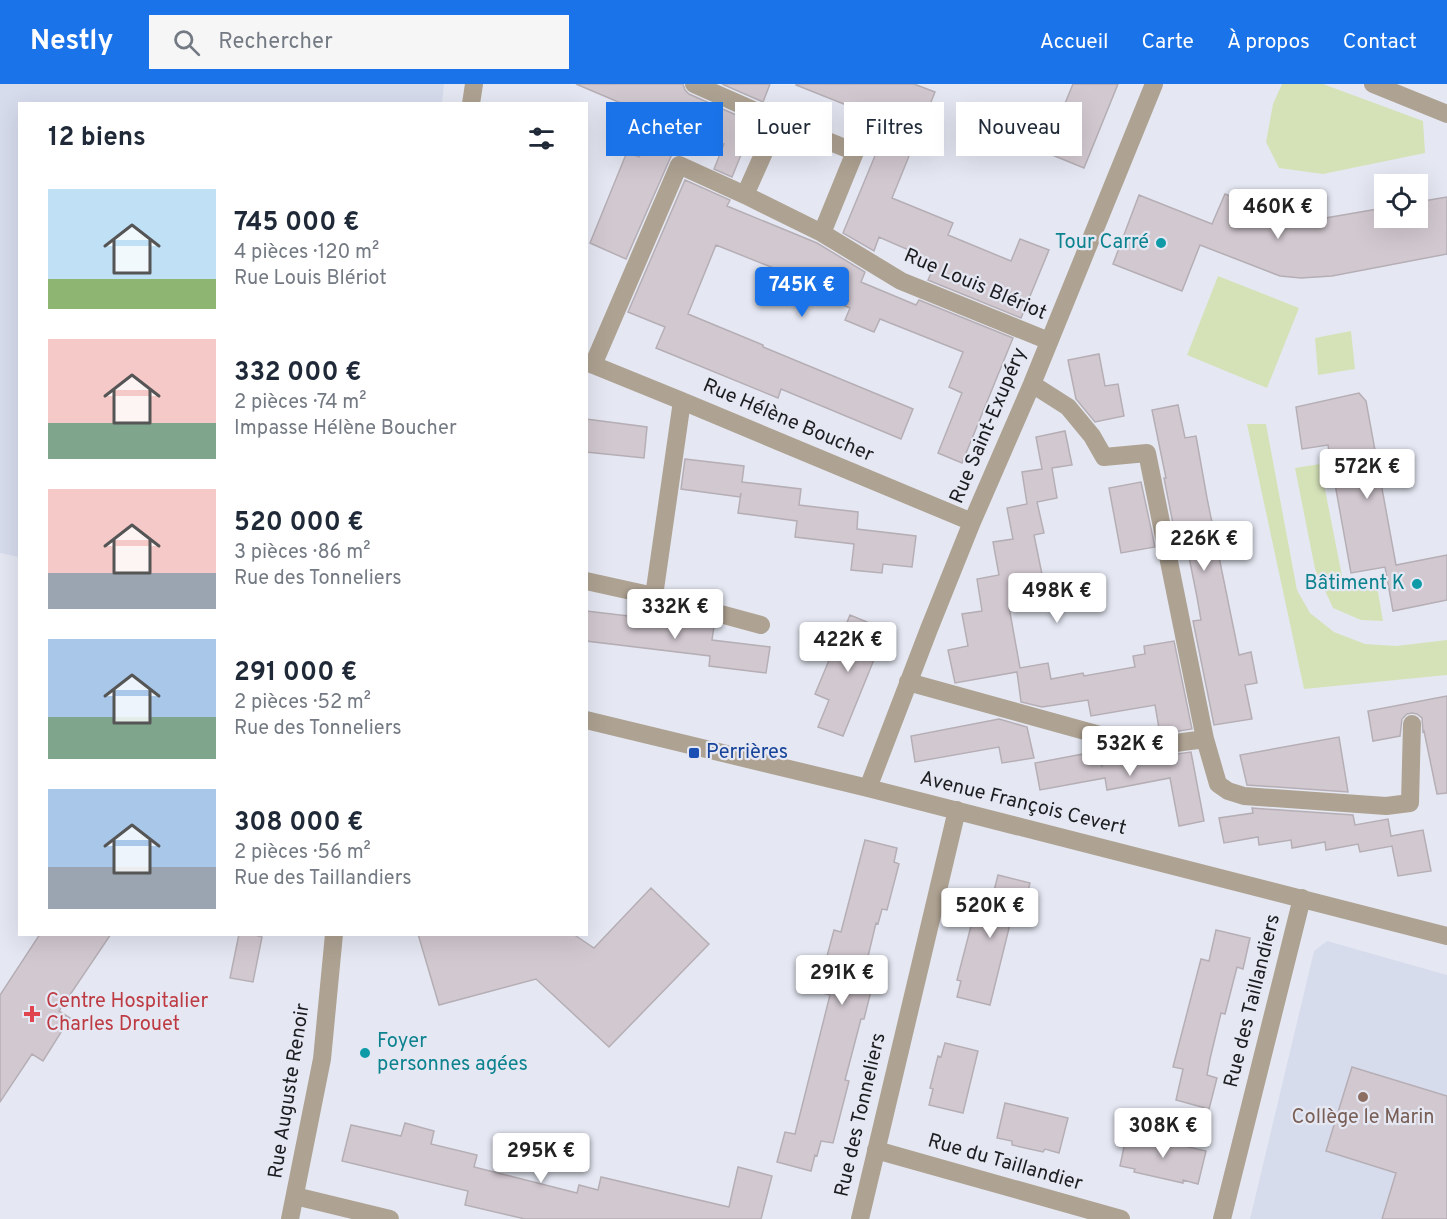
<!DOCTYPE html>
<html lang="fr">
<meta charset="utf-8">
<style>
:root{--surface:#fff;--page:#f6f6f7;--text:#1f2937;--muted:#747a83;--accent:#1a73e8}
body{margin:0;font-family:Overpass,sans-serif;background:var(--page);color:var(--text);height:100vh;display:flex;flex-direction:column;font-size:22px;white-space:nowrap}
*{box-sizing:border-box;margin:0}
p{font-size:20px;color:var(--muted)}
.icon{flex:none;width:33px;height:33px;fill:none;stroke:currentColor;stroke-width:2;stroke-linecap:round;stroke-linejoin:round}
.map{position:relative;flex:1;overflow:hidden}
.side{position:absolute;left:18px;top:18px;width:570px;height:834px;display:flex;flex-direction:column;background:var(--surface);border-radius:0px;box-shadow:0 6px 24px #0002}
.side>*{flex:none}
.banner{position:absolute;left:606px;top:18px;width:570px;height:54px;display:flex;gap:12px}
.buttons{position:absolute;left:1374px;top:90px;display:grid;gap:12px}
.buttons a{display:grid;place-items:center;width:54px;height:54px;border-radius:0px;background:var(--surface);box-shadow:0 6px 24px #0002;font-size:30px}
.price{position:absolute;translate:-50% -51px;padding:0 14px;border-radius:6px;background:#fff;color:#222;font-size:20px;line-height:39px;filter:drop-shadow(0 2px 3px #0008)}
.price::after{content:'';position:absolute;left:50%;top:36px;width:18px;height:14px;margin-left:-9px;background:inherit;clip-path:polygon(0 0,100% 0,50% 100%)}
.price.current{background:var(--accent);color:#fff}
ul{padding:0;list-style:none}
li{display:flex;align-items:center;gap:18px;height:150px;padding:0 30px}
li span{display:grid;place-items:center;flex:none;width:168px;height:120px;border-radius:0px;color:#555}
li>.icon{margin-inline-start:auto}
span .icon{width:72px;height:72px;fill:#fffc;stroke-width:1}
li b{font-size:26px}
h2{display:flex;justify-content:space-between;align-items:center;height:72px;padding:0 30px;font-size:26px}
.pill{padding:0 21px;border-radius:0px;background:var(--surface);box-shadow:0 6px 24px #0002;font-size:21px;line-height:54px}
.pill.current{background:var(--accent);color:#fff}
header{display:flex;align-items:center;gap:36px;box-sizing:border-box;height:84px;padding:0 30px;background:var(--accent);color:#fff}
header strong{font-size:28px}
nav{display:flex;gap:33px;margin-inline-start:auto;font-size:21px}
.search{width:420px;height:54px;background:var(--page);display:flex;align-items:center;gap:15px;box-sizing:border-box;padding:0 21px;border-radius:0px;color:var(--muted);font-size:22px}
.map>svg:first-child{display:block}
.built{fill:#d7dced}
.green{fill:#d5e2b8}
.building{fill:#d2c9d0;stroke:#b6aeb5;stroke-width:1.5}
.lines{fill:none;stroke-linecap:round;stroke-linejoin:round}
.minor{stroke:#aea292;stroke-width:18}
.culture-dot{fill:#0f9aa8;stroke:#e5e8f3;stroke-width:2}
.transit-dot{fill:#1a4fb4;stroke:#e5e8f3;stroke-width:2}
.health-dot{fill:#e0444e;stroke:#e5e8f3;stroke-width:2}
.education-dot{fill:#8d6e63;stroke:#e5e8f3;stroke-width:2}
.labels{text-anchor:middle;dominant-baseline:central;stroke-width:4.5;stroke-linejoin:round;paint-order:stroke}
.culture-label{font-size:20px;fill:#0d838f;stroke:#e5e8f3;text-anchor:end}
.street-label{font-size:20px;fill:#1c1d20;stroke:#e5e8f3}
.transit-label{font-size:20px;fill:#164399;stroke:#e5e8f3;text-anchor:start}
.health-label{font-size:20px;fill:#be3a42;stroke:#e5e8f3;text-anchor:start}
.education-label{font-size:20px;fill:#785e54;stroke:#e5e8f3}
</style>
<header>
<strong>Nestly</strong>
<div class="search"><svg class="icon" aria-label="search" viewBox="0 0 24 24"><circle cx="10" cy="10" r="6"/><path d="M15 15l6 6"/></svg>Rechercher</div>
<nav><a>Accueil</a><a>Carte</a><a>À propos</a><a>Contact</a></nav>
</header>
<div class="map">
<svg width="1447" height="1135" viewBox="0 0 1447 1135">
<rect width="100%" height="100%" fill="#e5e8f3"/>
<path class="built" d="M0,0H444L442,20H20L19,473L0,469Z
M1327,857L1447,891V1135H1250L1314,867Z"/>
<path class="green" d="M1282,0H1323L1423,37L1425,69L1323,90L1279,84L1266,58L1273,20Z
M1218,192L1299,224L1267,304L1187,271Z
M1351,247L1355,285L1318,291L1315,254Z
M1247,340H1266L1297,506L1310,529L1334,548L1365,560L1396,562L1447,556V591L1304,605Z
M1320,380L1343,497L1376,496L1383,537L1361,536L1333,524L1315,485L1295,384Z"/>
<path class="building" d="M576,0H683L685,6L689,10L754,39L732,93L714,85L724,60L683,45L626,175L590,159L627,68L639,73L656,34Z
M722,0H770L763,18Z
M796,0H914L935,8L892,114L953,139L948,151L1011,177L1020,155L1049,166L1021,234L928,196L936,178L879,153L874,167L843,149L889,38L796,1Z
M1073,0H1118L1084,84L1045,68Z
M685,96L730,116L727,122L817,159L865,188L861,198L916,221L919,216L1013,254L962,379L938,369L962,309L949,303L963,268L880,235L874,248L845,236L850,224L818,210L821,203L716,161L688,230L763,261V263L913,325L901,355L781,305L778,314L656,264L665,243L628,228Z
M1225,110L1290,136L1302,138L1384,124V134H1418V118L1447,113V170L1332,192L1301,194L1280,192L1200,161L1182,207L1113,180L1139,111L1212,140Z
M1099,270L1105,302L1118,300L1124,332L1095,338L1076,315L1068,276Z
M1359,309L1366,317L1396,481L1447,471V516L1393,527L1385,483L1351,489L1328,361L1302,365L1296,323Z
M1178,321L1185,354L1196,352L1207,414L1239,571L1251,568L1257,599L1245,601L1252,635L1214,641L1193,537L1201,536L1197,513L1186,458L1177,460L1164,394H1166L1152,326Z
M586,335L647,343L644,374L586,368Z
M1065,347L1072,381L1052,384L1057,414L1037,418L1044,449L1034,451L1047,515L1009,523L1020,584L1048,579L1051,595L1083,589L1084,592L1135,583L1133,572L1145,570L1144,562L1174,557L1192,645L1160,650L1155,621L1091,632L1088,616L1042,623L1021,618L1017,588L955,599L948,566L968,562L962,530L982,527L977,495L999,491L993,458L1013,455L1007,424L1027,420L1022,388L1042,385L1036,353Z
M685,375L744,382L742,398L801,405L799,421L858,428L857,445L916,452L912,483L883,480L882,489L851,486L854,460L795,453L797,437L738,429L741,409L740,413L681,405Z
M1141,398L1155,463L1121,469L1109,404Z
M586,527L714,542L712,556L770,563L766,589L709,582L710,572L586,557Z
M850,531L886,546L843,652L818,643L829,616L815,610L837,557L839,558Z
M1447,612V709L1437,710L1424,647L1423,648L1422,634L1417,630L1412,629L1407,630L1402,635L1400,652L1373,657L1368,627Z
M999,635L1027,643L1034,674L1002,679L999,663L915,678L911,652Z
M1339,653L1348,708L1247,701L1240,671Z
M1099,667L1102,683V679L1139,672L1155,673L1191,668L1204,737L1179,742L1170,694L1107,706L1105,694L1040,706L1035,679Z
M1252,724L1353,731L1355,741L1388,735L1391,752L1423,746L1431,787L1398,792L1392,762L1360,768L1358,760L1326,766L1325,758L1292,764L1291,756L1259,761L1258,753L1224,759L1219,734L1253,729Z
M865,756L897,764L894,778L899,780L887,826L882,825L878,840L876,839L865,885L872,887L869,903H872L864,935H861L845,996L849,997L833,1059L821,1057L817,1072L815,1071L811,1087L777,1078L785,1048L795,1050L830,911L815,907L823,875L826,876L834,846L841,848Z
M998,791L1030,799L1022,831L1013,828L990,921L957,913L961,897L957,896L977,819L986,821L990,806L994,807Z
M651,804L709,860L609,963L536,895L439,921L418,850H573L594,864Z
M1216,846L1250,854L1243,885L1237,883L1225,930L1221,929L1210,975L1207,991L1217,994L1209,1025L1176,1016L1183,985L1173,983L1201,875L1209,877Z
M40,850H111L59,927L70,934L43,977L32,970L0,1018V911Z
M239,850H251L262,853L253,898L230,894Z
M945,959L978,967L963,1029L929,1021L933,1005L930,1004L938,972L941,973Z
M1352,983L1447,1012V1135H1382L1396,1089L1326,1067Z
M1005,1019L1068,1034L1059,1069L1045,1065L1043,1068L1012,1061V1057L997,1054Z
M405,1039L434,1047L431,1060L477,1071L474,1083L577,1109L579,1101L598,1106L601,1093L729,1123L738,1083L772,1092L761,1135H525L465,1121L468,1107L342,1077L351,1041L401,1052Z
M1127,1049L1206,1067L1198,1100L1183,1096V1099L1134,1088L1135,1085L1120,1082Z"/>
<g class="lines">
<path class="minor" d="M694,0L778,37L855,68L822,149
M1373,0L1447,30
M471,20L474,0
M778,37L745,111L822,149L901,197L1049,257
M586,278L682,317L972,438
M593,281L679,81L745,111
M1032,300L1068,323L1092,352L1104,373L1147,369L1205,655L1218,700L1228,707L1244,712L1386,722L1410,719L1412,640
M586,497L654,512L761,541
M654,512L682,317
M908,598L1136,661L1153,662L1205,655
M586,636L868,704L1447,852
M868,704L929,545L972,438L1032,300L1154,0
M876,1066L1121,1135
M295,1112L390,1135
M290,1135L322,975L334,850
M860,1135L957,726
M1222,1135L1302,814"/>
</g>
<g class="culture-dot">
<circle cx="1161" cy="159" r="6"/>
<circle cx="1417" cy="500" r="6"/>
<circle cx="365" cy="969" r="6"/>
</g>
<rect class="transit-dot" x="688" y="663" width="12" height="12" rx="3"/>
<path class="health-dot" d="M29 921h6v6h6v6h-6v6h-6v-6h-6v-6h6z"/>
<circle class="education-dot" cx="1363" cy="1013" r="6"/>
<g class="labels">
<g class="culture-label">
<text x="1149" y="159">Tour Carré</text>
<text x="1405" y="500">Bâtiment K</text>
<text x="377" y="958" text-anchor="start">Foyer<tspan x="377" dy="23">personnes agées</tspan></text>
</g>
<g class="street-label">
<text transform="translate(975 201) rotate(23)">Rue Louis Blériot</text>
<text transform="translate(788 337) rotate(23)">Rue Hélène Boucher</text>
<text transform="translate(989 342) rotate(-67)">Rue Saint-Exupéry</text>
<text transform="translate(1023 720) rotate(14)">Avenue François Cevert</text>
<text transform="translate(1253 917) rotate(-76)">Rue des Taillandiers</text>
<text transform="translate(290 1007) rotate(-81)">Rue Auguste Renoir</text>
<text transform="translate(861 1031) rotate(-77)">Rue des Tonneliers</text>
<text transform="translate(1005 1079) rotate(16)">Rue du Taillandier</text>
</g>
<g class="transit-label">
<text x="706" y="669">Perrières</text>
</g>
<g class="health-label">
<text x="46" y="918">Centre Hospitalier<tspan x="46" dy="23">Charles Drouet</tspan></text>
</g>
<g class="education-label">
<text x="1363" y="1034">Collège le Marin</text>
</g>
</g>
</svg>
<div class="buttons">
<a><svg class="icon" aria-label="locate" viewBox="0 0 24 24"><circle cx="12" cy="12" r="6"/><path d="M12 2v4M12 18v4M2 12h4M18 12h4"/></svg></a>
</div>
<b class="price" style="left:1278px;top:156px">460K €</b>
<b class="price current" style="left:802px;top:234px">745K €</b>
<b class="price" style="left:1367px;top:416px">572K €</b>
<b class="price" style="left:1204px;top:488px">226K €</b>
<b class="price" style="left:1057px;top:540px">498K €</b>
<b class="price" style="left:675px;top:556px">332K €</b>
<b class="price" style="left:848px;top:589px">422K €</b>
<b class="price" style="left:1130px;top:693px">532K €</b>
<b class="price" style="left:990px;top:855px">520K €</b>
<b class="price" style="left:842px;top:922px">291K €</b>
<b class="price" style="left:1163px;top:1075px">308K €</b>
<b class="price" style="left:541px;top:1100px">295K €</b>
<div class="banner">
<a class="pill current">Acheter</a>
<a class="pill">Louer</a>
<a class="pill">Filtres</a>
<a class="pill">Nouveau</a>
</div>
<section class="side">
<h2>12 biens<svg class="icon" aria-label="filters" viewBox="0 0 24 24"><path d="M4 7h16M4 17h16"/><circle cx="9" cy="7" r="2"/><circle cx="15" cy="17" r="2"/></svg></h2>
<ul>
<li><span style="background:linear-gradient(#bfe0f5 75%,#8fb573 0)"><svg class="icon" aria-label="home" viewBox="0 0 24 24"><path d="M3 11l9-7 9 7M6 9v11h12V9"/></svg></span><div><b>745 000 €</b><p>4 pièces · 120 m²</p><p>Rue Louis Blériot</p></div></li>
<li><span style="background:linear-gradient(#f6c9c9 70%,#7fa58c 0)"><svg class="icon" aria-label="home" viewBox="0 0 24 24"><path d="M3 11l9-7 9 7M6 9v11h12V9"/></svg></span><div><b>332 000 €</b><p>2 pièces · 74 m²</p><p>Impasse Hélène Boucher</p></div></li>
<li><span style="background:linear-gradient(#f6c9c9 70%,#9aa5b1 0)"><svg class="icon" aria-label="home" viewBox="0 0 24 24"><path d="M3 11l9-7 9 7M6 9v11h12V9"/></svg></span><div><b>520 000 €</b><p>3 pièces · 86 m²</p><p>Rue des Tonneliers</p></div></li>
<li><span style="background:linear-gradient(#a9c7e8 65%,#7fa58c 0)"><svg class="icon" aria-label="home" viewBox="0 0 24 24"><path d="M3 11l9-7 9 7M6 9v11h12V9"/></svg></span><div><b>291 000 €</b><p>2 pièces · 52 m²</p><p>Rue des Tonneliers</p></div></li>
<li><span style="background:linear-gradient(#a9c7e8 65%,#9aa5b1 0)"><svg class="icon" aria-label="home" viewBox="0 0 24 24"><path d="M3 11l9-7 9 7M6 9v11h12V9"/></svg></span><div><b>308 000 €</b><p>2 pièces · 56 m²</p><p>Rue des Taillandiers</p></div></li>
</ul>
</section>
</div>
